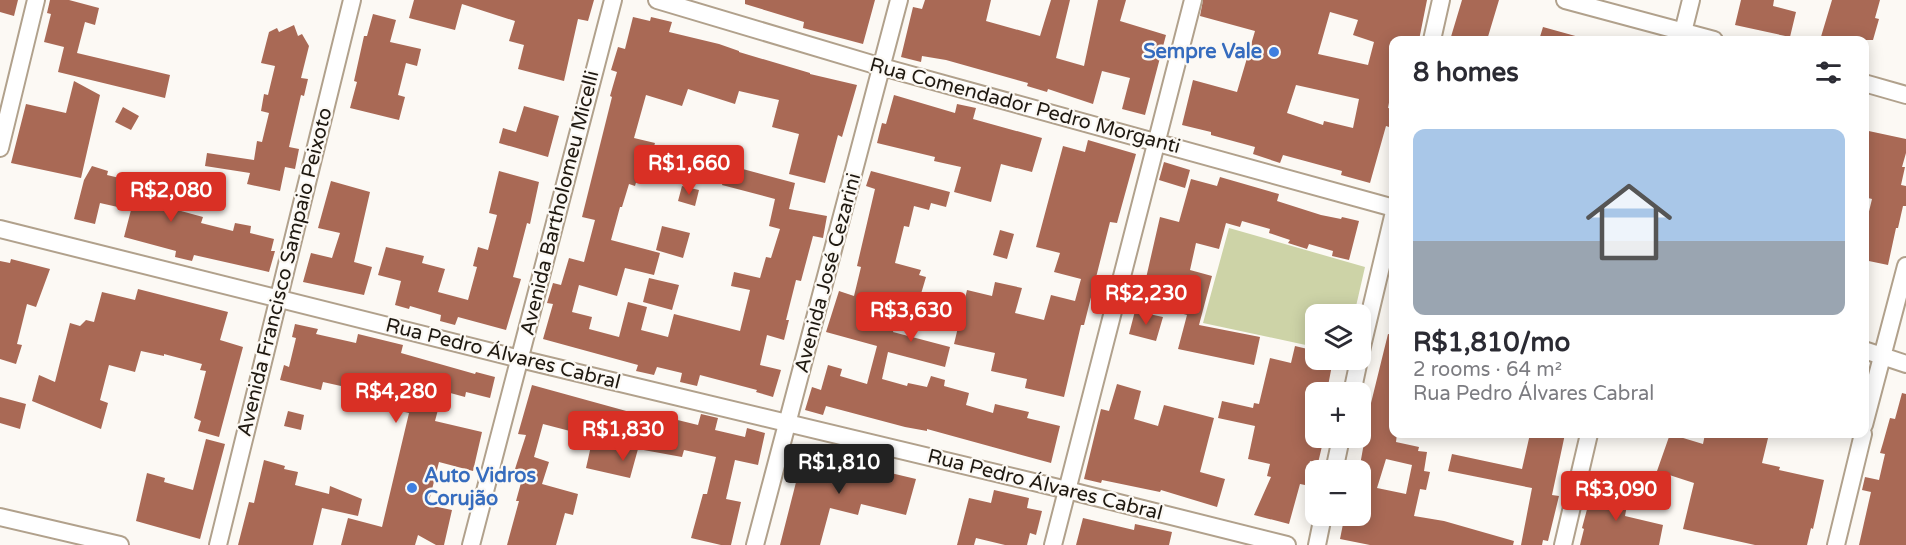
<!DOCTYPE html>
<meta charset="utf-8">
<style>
:root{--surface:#fff;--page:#f7f7f7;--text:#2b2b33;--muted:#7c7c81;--line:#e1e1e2;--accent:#d93025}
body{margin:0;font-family:"Varela Round",sans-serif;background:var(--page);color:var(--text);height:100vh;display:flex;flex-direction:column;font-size:22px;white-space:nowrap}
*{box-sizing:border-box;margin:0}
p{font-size:20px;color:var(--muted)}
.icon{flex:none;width:33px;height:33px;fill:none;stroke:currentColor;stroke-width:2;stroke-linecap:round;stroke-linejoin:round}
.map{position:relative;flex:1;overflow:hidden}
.details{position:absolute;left:1389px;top:36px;width:480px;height:402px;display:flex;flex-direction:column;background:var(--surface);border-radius:12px;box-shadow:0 3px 15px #0003}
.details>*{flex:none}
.fabs{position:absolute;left:1305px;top:304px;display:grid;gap:12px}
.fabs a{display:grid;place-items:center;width:66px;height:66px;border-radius:12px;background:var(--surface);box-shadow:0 3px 15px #0003;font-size:30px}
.price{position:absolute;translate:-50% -51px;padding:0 14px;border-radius:6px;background:var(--accent);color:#fff;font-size:20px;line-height:39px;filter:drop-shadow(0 2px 3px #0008)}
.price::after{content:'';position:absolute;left:50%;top:36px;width:18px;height:14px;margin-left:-9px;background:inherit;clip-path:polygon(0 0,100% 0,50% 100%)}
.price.selected{background:#222;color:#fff}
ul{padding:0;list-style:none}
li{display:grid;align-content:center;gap:12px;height:318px;padding:0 24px}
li+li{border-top:2px solid var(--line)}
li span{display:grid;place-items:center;height:186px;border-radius:12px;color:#555}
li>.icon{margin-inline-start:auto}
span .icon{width:108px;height:108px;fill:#fffc;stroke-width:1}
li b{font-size:26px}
h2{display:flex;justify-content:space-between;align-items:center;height:72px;padding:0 24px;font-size:26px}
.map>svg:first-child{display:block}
.green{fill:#cdd3a7}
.building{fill:#a96955;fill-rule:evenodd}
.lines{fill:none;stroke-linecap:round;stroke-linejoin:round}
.street-casing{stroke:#b1a18c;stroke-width:20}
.street{stroke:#fff;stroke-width:16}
.shop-dot{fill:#3f7fe0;stroke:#fcf9f4;stroke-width:2}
.labels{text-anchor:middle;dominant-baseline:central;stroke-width:4.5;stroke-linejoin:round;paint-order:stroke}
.shop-label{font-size:20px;font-weight:bold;fill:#366cbe;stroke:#fcf9f4;text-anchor:end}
.street-label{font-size:20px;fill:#1f1911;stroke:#fcf9f4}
</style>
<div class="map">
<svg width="1906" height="545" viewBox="0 0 1906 545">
<rect width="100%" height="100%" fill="#fcf9f4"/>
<path class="green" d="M1229,228L1365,267L1354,315H1316L1315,347L1203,323Z"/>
<path class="building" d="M0,0H18L14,16L0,12Z
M50,0H69L99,8L95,25L85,22L77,53L170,75L165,98L58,72L64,47L44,42L51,14L47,13Z
M414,0H594L588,21L578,19L564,81L518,69L524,45L509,41L515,21L462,4L455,30L409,18Z
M745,0H875L863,44L803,28L804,22L745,4Z
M925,0H991L986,21L1040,36L1051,0H1070L1056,58L1084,66L1098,0H1126L1120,21L1166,35L1145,115L1122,109L1130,78L1102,71L1093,104L1048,89L1047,92L1027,86L1028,83L946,60L922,56L921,62L901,57L913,7L922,9Z
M1203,0H1427L1419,40H1394V76L1388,108L1393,109L1389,127L1386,126L1370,183L1341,175L1342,171L1283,155L1280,163L1253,154L1255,147L1211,135V132L1182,125L1193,80L1237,92L1255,31L1200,16ZM1330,12L1358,20L1353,35L1374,42L1368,65L1318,54ZM1296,85L1359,99L1353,128L1324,121L1323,125L1287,113Z
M1462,0H1499L1487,40H1450Z
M1741,0H1774L1773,6L1796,12L1790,37L1735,25Z
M1832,0H1880L1875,18L1879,19L1873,40H1820Z
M373,14L396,20L390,42L421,49L417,66L406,63L398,95L405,97L399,120L350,108L357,82L354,81L364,36H367Z
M633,17L650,21L651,17L672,22L669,32L719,44L739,51V52L810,73V74L857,85L842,137L838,135L825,183L789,174L799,134L772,127L779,100L739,91L735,104L688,89L682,106L646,95L634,138L655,143L650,160L643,158L635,186L629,184L622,207H620L611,240L660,253L654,275L625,268L617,296L579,285L572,312L592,317L589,329L619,337L628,302L647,307L641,330L668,337L674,314L740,331L750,290L731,286L734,272L760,278L766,257L771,258L780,229L769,226L775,199L722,185L728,165L795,183L789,209L827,216L823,238L813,236L801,281L796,280L786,320H789L784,340L767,335L760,365L781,370L773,397L756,392L757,390L700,375L697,386L680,382L682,373L657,367L654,375L636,371L638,365L543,339L553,304L547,303L553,283L561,285L569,258L584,262L595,220L582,217L612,97L610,96L617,72L611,70L618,47L625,49Z
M294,25L298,36L302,34L309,46L301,78L308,79L304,96L301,95L289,147L299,149L295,169L285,167L280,191L247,184L250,173L205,166L207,153L254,160L257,141L262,142L269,113L261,111L264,94L268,95L275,66L261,63L269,32L277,28L279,32Z
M1543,27L1579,37L1578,40H1539Z
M74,81L100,95L81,178L11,163L26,104L66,113Z
M894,95L955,113L957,104L976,108L973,119L1042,138L1032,172L1001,164L991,202L954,192L961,167L934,161L935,157L877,143L882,123L886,124Z
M524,106L559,116L548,157L499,143L503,128L516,132Z
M123,107L139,116L131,130L115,122Z
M1864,130L1906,139V153L1902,167H1905L1901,185L1906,186V206H1903L1898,228H1896L1888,265L1864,260V232L1872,199L1864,197Z
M1088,140L1136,154L1117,223L1110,222L1084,325H1081L1064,397L1025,388L1027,379L991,371L995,353L954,344L967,290L992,296L995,282L1022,288L1015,313L1044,320L1051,295L1075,301L1081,279L1054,272L1060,253L1036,247L1063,146L1085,152Z
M1164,162L1190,170L1185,188L1159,180Z
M92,166L108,171L107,175L186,194L181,211L203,217L201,223L233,231L235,223L251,226L250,233L274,239L271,251H275L269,272L194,255L192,261L175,257L176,251L124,237L131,210L100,203L95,224L74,219L84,180Z
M499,171L539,182L530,224L527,223L513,277L521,279L506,330L458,317L455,325L440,321L441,315L410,306L409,309L395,305L401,281L378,275L386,247L424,256L422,263L445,269L438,292L468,300L477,267L473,266L478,247L488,250L497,215L489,213Z
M871,171L950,192L946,207L931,203L929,210L914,206L909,227L904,226L895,263L921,270L919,275L926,277L918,304L881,294L872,326L882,328L884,321L895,324L893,332L950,347L945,367L888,352L882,379L907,386L908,383L927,387L931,376L945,380L944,386L969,393L966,405L993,413L995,404L1029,412L1027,418L1060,426L1051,463L927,429V431L905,427L826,406L823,415L805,410L812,387L821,390L828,365L842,369L840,376L867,384L877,346L826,332L839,291L854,296L861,267L857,266L875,189L866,186Z
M1220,177L1279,194L1277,201L1321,215L1341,219L1342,217L1359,221L1349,260L1332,256L1333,251L1309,244L1307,249L1288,243L1290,240L1269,233L1270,229L1242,221L1240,227L1226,223L1219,249L1196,243L1190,270L1212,276L1199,325L1260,337L1254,365L1178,349L1187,315L1180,313L1184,297L1144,287L1160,217L1179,222L1191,179L1217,186Z
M331,181L370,192L354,262L372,267L364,295L303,282L311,253L332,258L340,233L318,228Z
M682,186L699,190L695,206L678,201Z
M662,226L690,233L683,258L656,250Z
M1000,230L1014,234L1007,259L993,255Z
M11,259L50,269L36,307L27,304L17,344L22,345L16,364L0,359V261L10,263Z
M649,278L679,285L672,310L643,302Z
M138,289L228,312L220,340L243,347L219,437L198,431L201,421L194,418L206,371L200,370L202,364L164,354V356L141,351L135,372L109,365L100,400L108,403L101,429L32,401L39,375L55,382L70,323L80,326L86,320L94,322L102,292L135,300Z
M1135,311L1163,317L1156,341L1129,334Z
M295,324L318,329L316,334L356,343L358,334L403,345L401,353L475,374L476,372L495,377L490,398L466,392L465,397L443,391L435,421L482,432L473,471L439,462L428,505L452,510L444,545H436L418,535L415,545H341L348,518L382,527L409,413L347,398L350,388L323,382L321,390L280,380L284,365L289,367L296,338L292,337Z
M1388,334L1394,335V434H1397L1396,442L1419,447L1418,451L1427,452L1424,471L1430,472L1426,490L1420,489L1414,516L1444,521L1514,541L1513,545H1370L1340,539L1344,519L1360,523V471H1359L1371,403ZM1386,459L1412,465L1406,494L1377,488Z
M1295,346L1316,351V360H1333L1327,391L1316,388L1309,416L1316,417L1315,440L1323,442L1318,463L1310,461L1305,485L1300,484L1289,524L1254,515L1271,477L1267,476L1270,464L1248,459L1255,426L1218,418L1222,401L1253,408L1254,403L1259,404L1270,358L1291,363Z
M1117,384L1141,391L1134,419L1158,426L1164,405L1214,418L1200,472L1225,479L1217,507L1161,490L1160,492L1102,480L1101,483L1084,479L1101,409L1109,411Z
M532,385L648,417L649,413L698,425L701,414L718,418L715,430L745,437L747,428L765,433L758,465L735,460L726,499L741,502L731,545H721L691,538L703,494H707L716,457L684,450L682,457L638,449L630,478L586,468L593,437L543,424L534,457L549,462L542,484L578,494L573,515L565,513L556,545H507L519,501H516L524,472L515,469L526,435L518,434Z
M1902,393L1906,394V545H1859L1871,492L1862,490L1865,477L1879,480L1885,454L1880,453L1883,443L1890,418L1895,419Z
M0,397L26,404L20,429L0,423Z
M288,411L304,415L301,430L284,426Z
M1530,434H1565L1552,495L1559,496L1548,541L1543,540L1542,545H1521L1532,488L1448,471L1452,454L1522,469Z
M1670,434L1703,444L1705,434H1769L1762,463L1780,467L1779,470L1824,480L1813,529L1811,528L1807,545H1755L1683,529L1694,483L1657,471Z
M206,439L225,444L200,539L136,521L147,473L165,478L164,482L193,490Z
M805,447L842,456L841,462L873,471L874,469L916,479L906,515L861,504L858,515L830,508L820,545H780Z
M264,460L285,466L284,469L298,472L295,485L329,494L330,486L362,499L358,516L322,508L313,545H238L249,502L254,503Z
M1593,487L1629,494L1625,516L1663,525L1659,545H1580L1584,529L1582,528Z
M994,490L1029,498L1027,508L1042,511L1036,535L1030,533L1027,545H1005L976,538L974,545H957L969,498L991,503Z
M1083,518L1134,530L1135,524L1172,532L1169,545H1076Z"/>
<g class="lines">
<defs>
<path id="street" d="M657,0L882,67L1394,208
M1565,0L1714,40
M1432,40L1441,0
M1681,40L1691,0
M1864,83L1906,95
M0,148L36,0
M0,229L520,359L1067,490L1287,545
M1864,350L1906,364
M1360,355L1394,212
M1352,393L1359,360
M1864,425L1906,266
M1334,471L1341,438
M0,517L120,545
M218,545L352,0
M471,545L613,0
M755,545L899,0
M1053,545L1193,0
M1317,545L1323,516
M1563,545L1589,434
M1836,545L1863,434"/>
</defs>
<use href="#street" class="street-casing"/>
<use href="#street" class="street"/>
</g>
<g class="shop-dot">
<circle cx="1274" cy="52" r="6"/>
<circle cx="412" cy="488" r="6"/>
</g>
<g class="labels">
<g class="shop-label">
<text x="1262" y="52">Sempre Vale</text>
<text x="424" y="476" text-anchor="start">Auto Vidros<tspan x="424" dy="23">Corujão</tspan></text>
</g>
<g class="street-label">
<text transform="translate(1025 106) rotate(15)">Rua Comendador Pedro Morganti</text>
<text transform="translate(560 203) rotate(-76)">Avenida Bartholomeu Micelli</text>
<text transform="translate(285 272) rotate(-76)">Avenida Francisco Sampaio Peixoto</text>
<text transform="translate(828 273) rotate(-75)">Avenida José Cezarini</text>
<text transform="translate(503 354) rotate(14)">Rua Pedro Álvares Cabral</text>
<text transform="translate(1045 485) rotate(14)">Rua Pedro Álvares Cabral</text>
</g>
</g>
</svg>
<div class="fabs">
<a><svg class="icon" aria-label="layers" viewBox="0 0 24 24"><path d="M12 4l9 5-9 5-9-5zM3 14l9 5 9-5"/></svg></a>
<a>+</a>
<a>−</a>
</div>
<b class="price" style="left:689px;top:196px">R$1,660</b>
<b class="price" style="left:171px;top:223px">R$2,080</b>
<b class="price" style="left:1146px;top:326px">R$2,230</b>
<b class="price" style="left:911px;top:343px">R$3,630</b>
<b class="price" style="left:396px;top:424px">R$4,280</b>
<b class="price" style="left:623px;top:462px">R$1,830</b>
<b class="price selected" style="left:839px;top:495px">R$1,810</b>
<b class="price" style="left:1616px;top:522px">R$3,090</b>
<section class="details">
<h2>8 homes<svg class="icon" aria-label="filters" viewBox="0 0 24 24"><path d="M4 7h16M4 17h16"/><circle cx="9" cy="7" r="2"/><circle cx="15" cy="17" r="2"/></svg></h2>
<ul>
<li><span style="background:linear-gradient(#a9c7e8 60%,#9aa5b1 0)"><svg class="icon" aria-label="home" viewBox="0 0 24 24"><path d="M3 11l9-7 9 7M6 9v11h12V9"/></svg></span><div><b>R$1,810/mo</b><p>2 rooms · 64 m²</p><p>Rua Pedro Álvares Cabral</p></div></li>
</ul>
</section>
</div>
